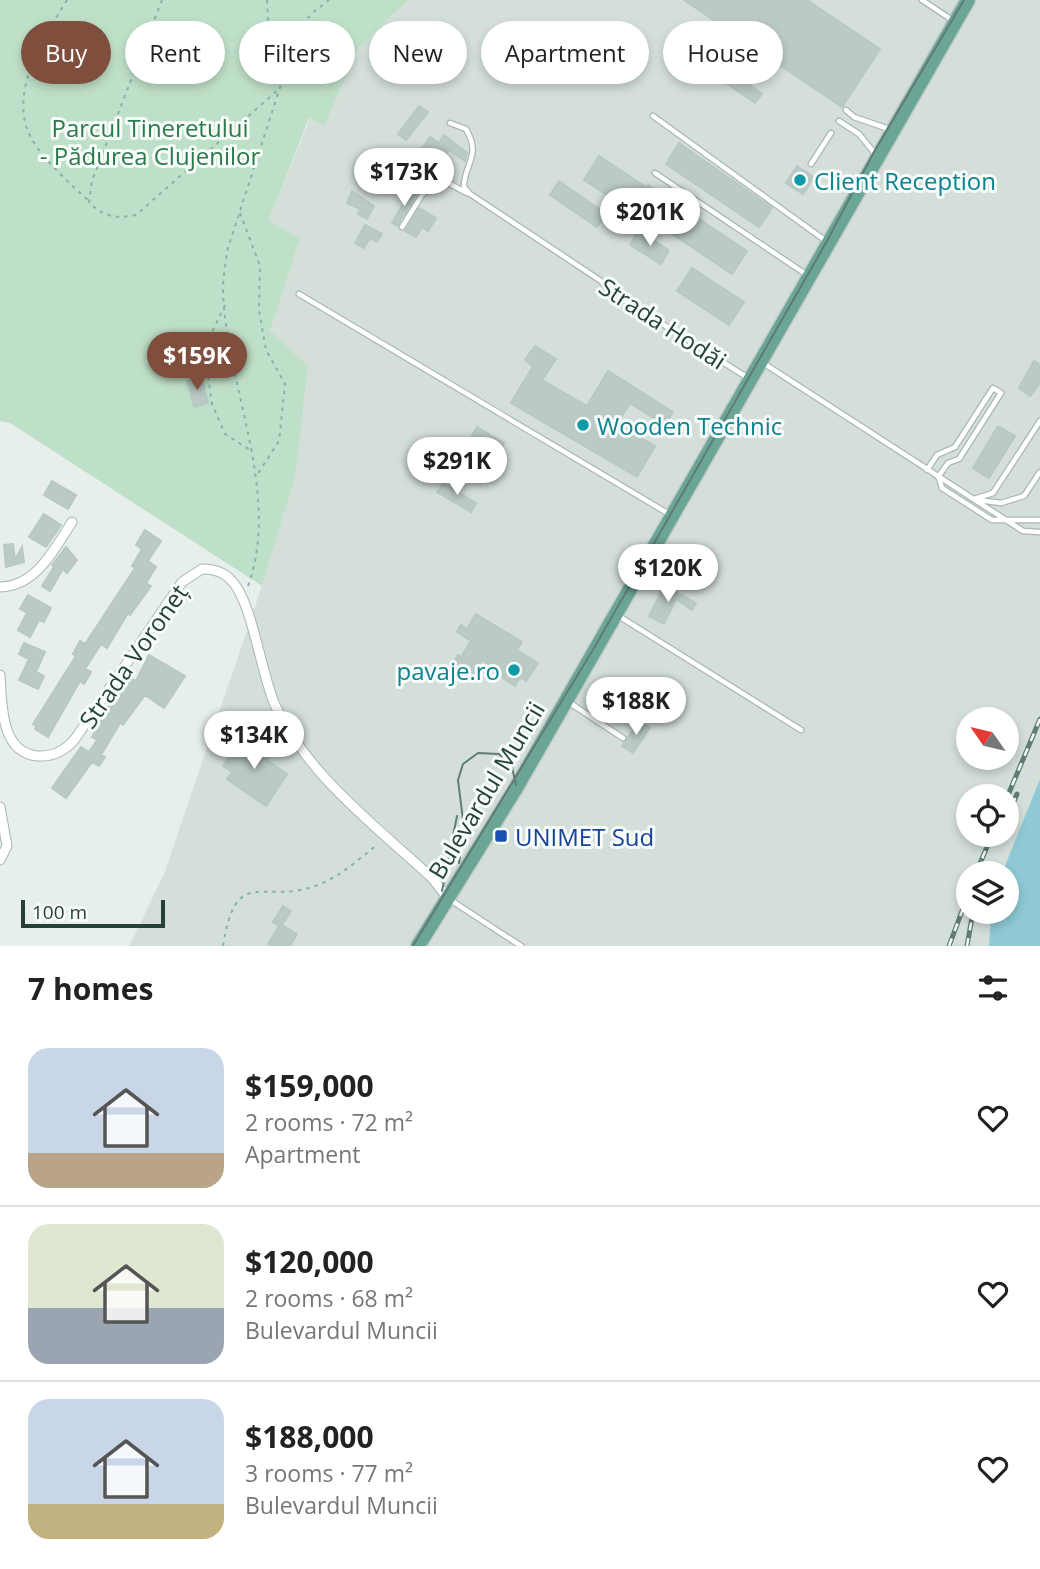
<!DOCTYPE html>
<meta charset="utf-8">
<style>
:root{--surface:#fff;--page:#f6f6f6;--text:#222;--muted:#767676;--line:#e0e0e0;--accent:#804e3d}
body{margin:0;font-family:"Open Sans",sans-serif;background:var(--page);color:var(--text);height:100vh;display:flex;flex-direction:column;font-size:26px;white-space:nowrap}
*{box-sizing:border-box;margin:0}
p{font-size:23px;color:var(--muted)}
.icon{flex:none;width:38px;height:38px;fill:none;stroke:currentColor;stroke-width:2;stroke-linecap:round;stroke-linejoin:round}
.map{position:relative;height:946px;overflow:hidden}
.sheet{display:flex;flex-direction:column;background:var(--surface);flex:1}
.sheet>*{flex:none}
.top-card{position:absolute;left:21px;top:21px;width:999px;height:63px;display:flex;gap:14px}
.needle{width:46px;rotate:304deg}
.fabs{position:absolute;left:956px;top:707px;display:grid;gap:14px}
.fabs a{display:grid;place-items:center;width:63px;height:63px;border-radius:50%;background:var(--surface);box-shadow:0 4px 10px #0003;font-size:35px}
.scale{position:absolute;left:21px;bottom:18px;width:144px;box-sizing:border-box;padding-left:7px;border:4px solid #24423a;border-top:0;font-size:19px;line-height:24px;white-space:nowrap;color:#24423a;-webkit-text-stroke:5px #f7fbf9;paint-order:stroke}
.price{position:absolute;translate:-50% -60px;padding:0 16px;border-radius:24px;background:#fff;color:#222;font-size:23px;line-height:46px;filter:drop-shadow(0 2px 4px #0008)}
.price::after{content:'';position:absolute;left:50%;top:42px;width:21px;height:16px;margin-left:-10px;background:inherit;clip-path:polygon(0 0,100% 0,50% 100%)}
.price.current{background:var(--accent);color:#fff}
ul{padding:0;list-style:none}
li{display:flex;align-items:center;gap:21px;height:175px;padding:0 28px}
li+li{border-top:2px solid var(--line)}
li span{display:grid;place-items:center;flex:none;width:196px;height:140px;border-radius:21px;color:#555}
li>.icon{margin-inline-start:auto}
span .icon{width:84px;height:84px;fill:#fffc;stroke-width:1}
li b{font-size:30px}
h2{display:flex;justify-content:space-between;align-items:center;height:84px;padding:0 28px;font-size:30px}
.pill{padding:0 24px;border-radius:32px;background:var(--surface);box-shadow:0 4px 10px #0003;font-size:24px;line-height:63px}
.pill.current{background:var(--accent);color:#fff}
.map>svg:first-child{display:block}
.built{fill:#d4dfda;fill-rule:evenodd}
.green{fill:#bfe0c8}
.water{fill:#8ec9d4}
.building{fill:#bbcac4;stroke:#b8c9c2;stroke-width:2}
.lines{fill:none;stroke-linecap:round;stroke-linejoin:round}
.service-casing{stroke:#a8b8b2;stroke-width:7}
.minor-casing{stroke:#a8b8b2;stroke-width:11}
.primary-casing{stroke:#c2cac8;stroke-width:17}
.path{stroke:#86b3a5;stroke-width:2;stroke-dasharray:3.5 5;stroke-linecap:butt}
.service{stroke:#fff;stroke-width:4.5}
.minor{stroke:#fff;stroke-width:9}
.primary{stroke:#6aa596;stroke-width:14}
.tram{stroke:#5f7d75;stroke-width:2}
.rail-casing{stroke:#5f7d75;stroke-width:5}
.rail{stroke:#f7fbf9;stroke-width:2.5;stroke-dasharray:8;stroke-linecap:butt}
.culture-dot{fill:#0f9aa8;stroke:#f7fbf9;stroke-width:2.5}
.transit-dot{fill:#1a4fb4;stroke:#f7fbf9;stroke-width:2.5}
.labels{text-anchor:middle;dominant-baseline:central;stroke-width:6;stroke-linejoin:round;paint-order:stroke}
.park-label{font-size:24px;fill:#2d7a4b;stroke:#f7fbf9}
.culture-label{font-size:24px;fill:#0d838f;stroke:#f7fbf9;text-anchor:start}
.street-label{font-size:24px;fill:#24423a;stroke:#f7fbf9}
.transit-label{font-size:24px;fill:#164399;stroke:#f7fbf9;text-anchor:start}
</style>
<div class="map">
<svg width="1040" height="946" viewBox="0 0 1040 946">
<rect width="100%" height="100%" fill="#e6efeb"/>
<path class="built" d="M408,0H1040V779L1002,873H968V912H991L989,946H129L164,874L262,586L295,477L270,331L300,239L269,220L310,118L324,125L359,47ZM968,719H1006V758H968ZM968,796H1006V835H968Z"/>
<path class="green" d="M0,0H408L359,47L324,126L309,118L269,220L300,239L270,331L308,366L295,477L262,586L10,423L0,421Z"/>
<path class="water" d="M1040,779V946H989L991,912H1006V873H1002Z"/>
<path class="building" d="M684,0H807L880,49L842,107Z
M387,58L402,67L395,79L380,70Z
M733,73L762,94L755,103L726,83Z
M419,106L428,112L406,140L398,134Z
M444,135L467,153L465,161L449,150L438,168L427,161L429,157L420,152L430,137L439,143Z
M679,143L772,208L759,227L666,164Z
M599,156L646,187L648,185L747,251L732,274L629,205L627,208L584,180Z
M797,166L814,177L803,194L786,183Z
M559,181L606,214L597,227L550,195Z
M352,191L374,206L367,219L358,214L360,209L347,203Z
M411,191L417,194L397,226L392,223Z
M419,208L436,218L428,231L422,227L416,237L405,231Z
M365,225L382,234L377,242L370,238L364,248L355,243Z
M638,231L669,250L661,264L630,245Z
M692,268L744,302L729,325L677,291Z
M535,346L556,359L542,380L587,406L608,371L673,412L665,425L630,403L617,424L655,446L637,477L511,403L533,366L525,360Z
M1034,361L1040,365V383L1030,396L1019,388Z
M201,377L208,403L194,407L187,381Z
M998,426L1015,436L989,478L973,468Z
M477,427L504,443L482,483L454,468Z
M52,481L76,495L68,509L44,495Z
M443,483L476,503L471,512L437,492Z
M44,514L61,525L46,547L29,537Z
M145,530L161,541L148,561L156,567L146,583L151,586L130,615L128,613L107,648L101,644L85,669L91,672L84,684L80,681L48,737L35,729L37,726L33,724L76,656L73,654L80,641L85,644L95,629L135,568L132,566L142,549L136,545Z
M13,544L15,560L22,547L24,562L6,567L4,545Z
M66,547L77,560L67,573L63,569L50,591L42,586L54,567L52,565Z
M664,586L696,603L692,610L676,599L664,624L649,616Z
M28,595L51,608L44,622L39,620L30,637L18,630L27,613L20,609Z
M476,614L522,642L517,650L538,663L526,681L520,677L515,686L500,676L503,673L482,660L474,674L454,662L458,655L461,657L471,641L457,632L461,625L467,629Z
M24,643L45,652L36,672L44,676L38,689L19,680L29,659L19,654Z
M149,655L185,676L164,708L145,695L123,725L120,723L101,755L105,757L99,766L92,762L66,798L52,788L81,747L89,752L97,740L92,737L107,708L129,677L136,681Z
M639,721L650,728L633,753L622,746Z
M253,739L272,752L267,760L287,774L266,806L227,779L232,772L223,766L240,741L248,746Z
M283,906L291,911L282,925L297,934L290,946H272L268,944L279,926L273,922Z"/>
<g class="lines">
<defs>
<path id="service" d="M922,0L952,20
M846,110L854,117L889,129
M653,116L826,241
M839,121L859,134L876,155
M450,123L466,129C482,156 464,163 464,187L470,194L601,281L607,289L748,378
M811,164L831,133
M409,166C424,168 451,185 467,193
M655,173L807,275
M402,227L422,195L439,181
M299,294L669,514
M763,363L1023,531L1040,532
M927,470L937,455L955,447L993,388L1001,393L959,459L948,463L938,477
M939,478L942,488L992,520H1040
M974,499L993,493L1040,421
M978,500L1001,503L1024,496L1040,472
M617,615L801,730
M567,701L623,738
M449,899L521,946"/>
<path id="minor" d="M0,587C37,586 54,549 72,522
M0,675C2,703 0,752 37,756C53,757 65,751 75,739L182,582L202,569C213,569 223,571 231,580C252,600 261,674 275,705C307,775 377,827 432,878L448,898
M0,807L7,846L0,860"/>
<path id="primary" d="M418,946L516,788L968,0"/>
</defs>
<use href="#service" class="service-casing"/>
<use href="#minor" class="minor-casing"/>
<use href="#primary" class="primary-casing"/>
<path class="path" d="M67,0C45,36 14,82 26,126C33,151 70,184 89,201
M162,0L92,181L89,202C103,217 116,219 136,215L279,89
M267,0L268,23L283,69
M240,213L260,266L259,310L266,350L285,384L279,441L257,475
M225,305L204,349L212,404L225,434L250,450
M248,586C282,492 225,384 223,289C223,276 226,263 227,251L298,32L311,14L329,0
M223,946C236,864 262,905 315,886C339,878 359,859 378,844"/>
<use href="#service" class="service"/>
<use href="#minor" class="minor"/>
<use href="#primary" class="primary"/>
<path class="tram" d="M459,863L464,828L458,780L463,764L478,753L499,754L512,767L516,785
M442,891L457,816
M413,946L594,648L827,241L874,152L964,0"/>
<defs>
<path id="rail" d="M1006,800L1040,719
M1006,820L1017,794
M976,873L992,835
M949,946L968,895
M967,946L973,912"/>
</defs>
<use href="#rail" class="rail-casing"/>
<use href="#rail" class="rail"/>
</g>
<g class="culture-dot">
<circle cx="800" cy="180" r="7"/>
<circle cx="583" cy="425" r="7"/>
<circle cx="514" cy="670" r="7"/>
</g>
<rect class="transit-dot" x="494" y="829" width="14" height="14" rx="3.5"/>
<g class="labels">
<g class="park-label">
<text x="150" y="127">Parcul Tineretului<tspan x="150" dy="28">- Pădurea Clujenilor</tspan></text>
</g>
<g class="culture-label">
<text x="814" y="180">Client Reception</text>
<text x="597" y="425">Wooden Technic</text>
<text x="500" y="670" text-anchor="end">pavaje.ro</text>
</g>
<g class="street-label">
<text transform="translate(663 323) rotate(33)">Strada Hodăi</text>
<text transform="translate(133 656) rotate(-55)">Strada Voroneț</text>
<text transform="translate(486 790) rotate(-59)">Bulevardul Muncii</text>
</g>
<g class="transit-label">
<text x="515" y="836">UNIMET Sud</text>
</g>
</g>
</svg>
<div class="fabs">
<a><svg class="needle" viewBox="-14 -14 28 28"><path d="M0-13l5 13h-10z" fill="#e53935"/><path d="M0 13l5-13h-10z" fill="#767676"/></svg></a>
<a><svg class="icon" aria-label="locate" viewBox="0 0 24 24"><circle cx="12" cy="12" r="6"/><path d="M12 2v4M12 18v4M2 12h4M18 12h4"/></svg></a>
<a><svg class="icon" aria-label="layers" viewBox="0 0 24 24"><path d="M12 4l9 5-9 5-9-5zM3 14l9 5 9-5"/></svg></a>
</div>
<div class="scale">100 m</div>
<b class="price" style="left:404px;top:208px">$173K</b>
<b class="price" style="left:650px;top:248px">$201K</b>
<b class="price current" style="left:197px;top:392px">$159K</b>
<b class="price" style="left:457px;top:497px">$291K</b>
<b class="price" style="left:668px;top:604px">$120K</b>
<b class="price" style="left:636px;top:737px">$188K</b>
<b class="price" style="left:254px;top:771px">$134K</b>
<div class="top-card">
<a class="pill current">Buy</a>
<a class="pill">Rent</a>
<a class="pill">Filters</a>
<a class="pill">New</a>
<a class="pill">Apartment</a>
<a class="pill">House</a>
</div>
</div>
<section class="sheet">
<h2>7 homes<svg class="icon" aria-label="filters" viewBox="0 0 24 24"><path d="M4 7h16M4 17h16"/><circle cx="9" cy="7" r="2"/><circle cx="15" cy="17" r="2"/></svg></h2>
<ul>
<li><span style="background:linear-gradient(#c9d6e8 75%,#b9a48a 0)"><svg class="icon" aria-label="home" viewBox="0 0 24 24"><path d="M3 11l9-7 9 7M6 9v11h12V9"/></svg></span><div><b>$159,000</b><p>2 rooms · 72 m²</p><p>Apartment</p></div><svg class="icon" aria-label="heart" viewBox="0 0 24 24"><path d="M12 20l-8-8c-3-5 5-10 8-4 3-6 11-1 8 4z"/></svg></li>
<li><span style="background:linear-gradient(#dfe7d0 60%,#9aa5b1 0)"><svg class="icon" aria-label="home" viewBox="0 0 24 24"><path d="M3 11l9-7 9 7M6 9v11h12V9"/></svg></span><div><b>$120,000</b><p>2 rooms · 68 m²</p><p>Bulevardul Muncii</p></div><svg class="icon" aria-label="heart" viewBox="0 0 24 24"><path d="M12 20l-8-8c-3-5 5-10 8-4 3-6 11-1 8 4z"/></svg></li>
<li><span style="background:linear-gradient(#c9d6e8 75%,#c2b280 0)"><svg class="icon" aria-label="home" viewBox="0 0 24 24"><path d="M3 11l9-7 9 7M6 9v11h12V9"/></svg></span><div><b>$188,000</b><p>3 rooms · 77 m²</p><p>Bulevardul Muncii</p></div><svg class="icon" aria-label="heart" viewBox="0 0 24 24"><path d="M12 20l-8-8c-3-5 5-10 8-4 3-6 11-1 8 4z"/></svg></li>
</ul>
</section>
